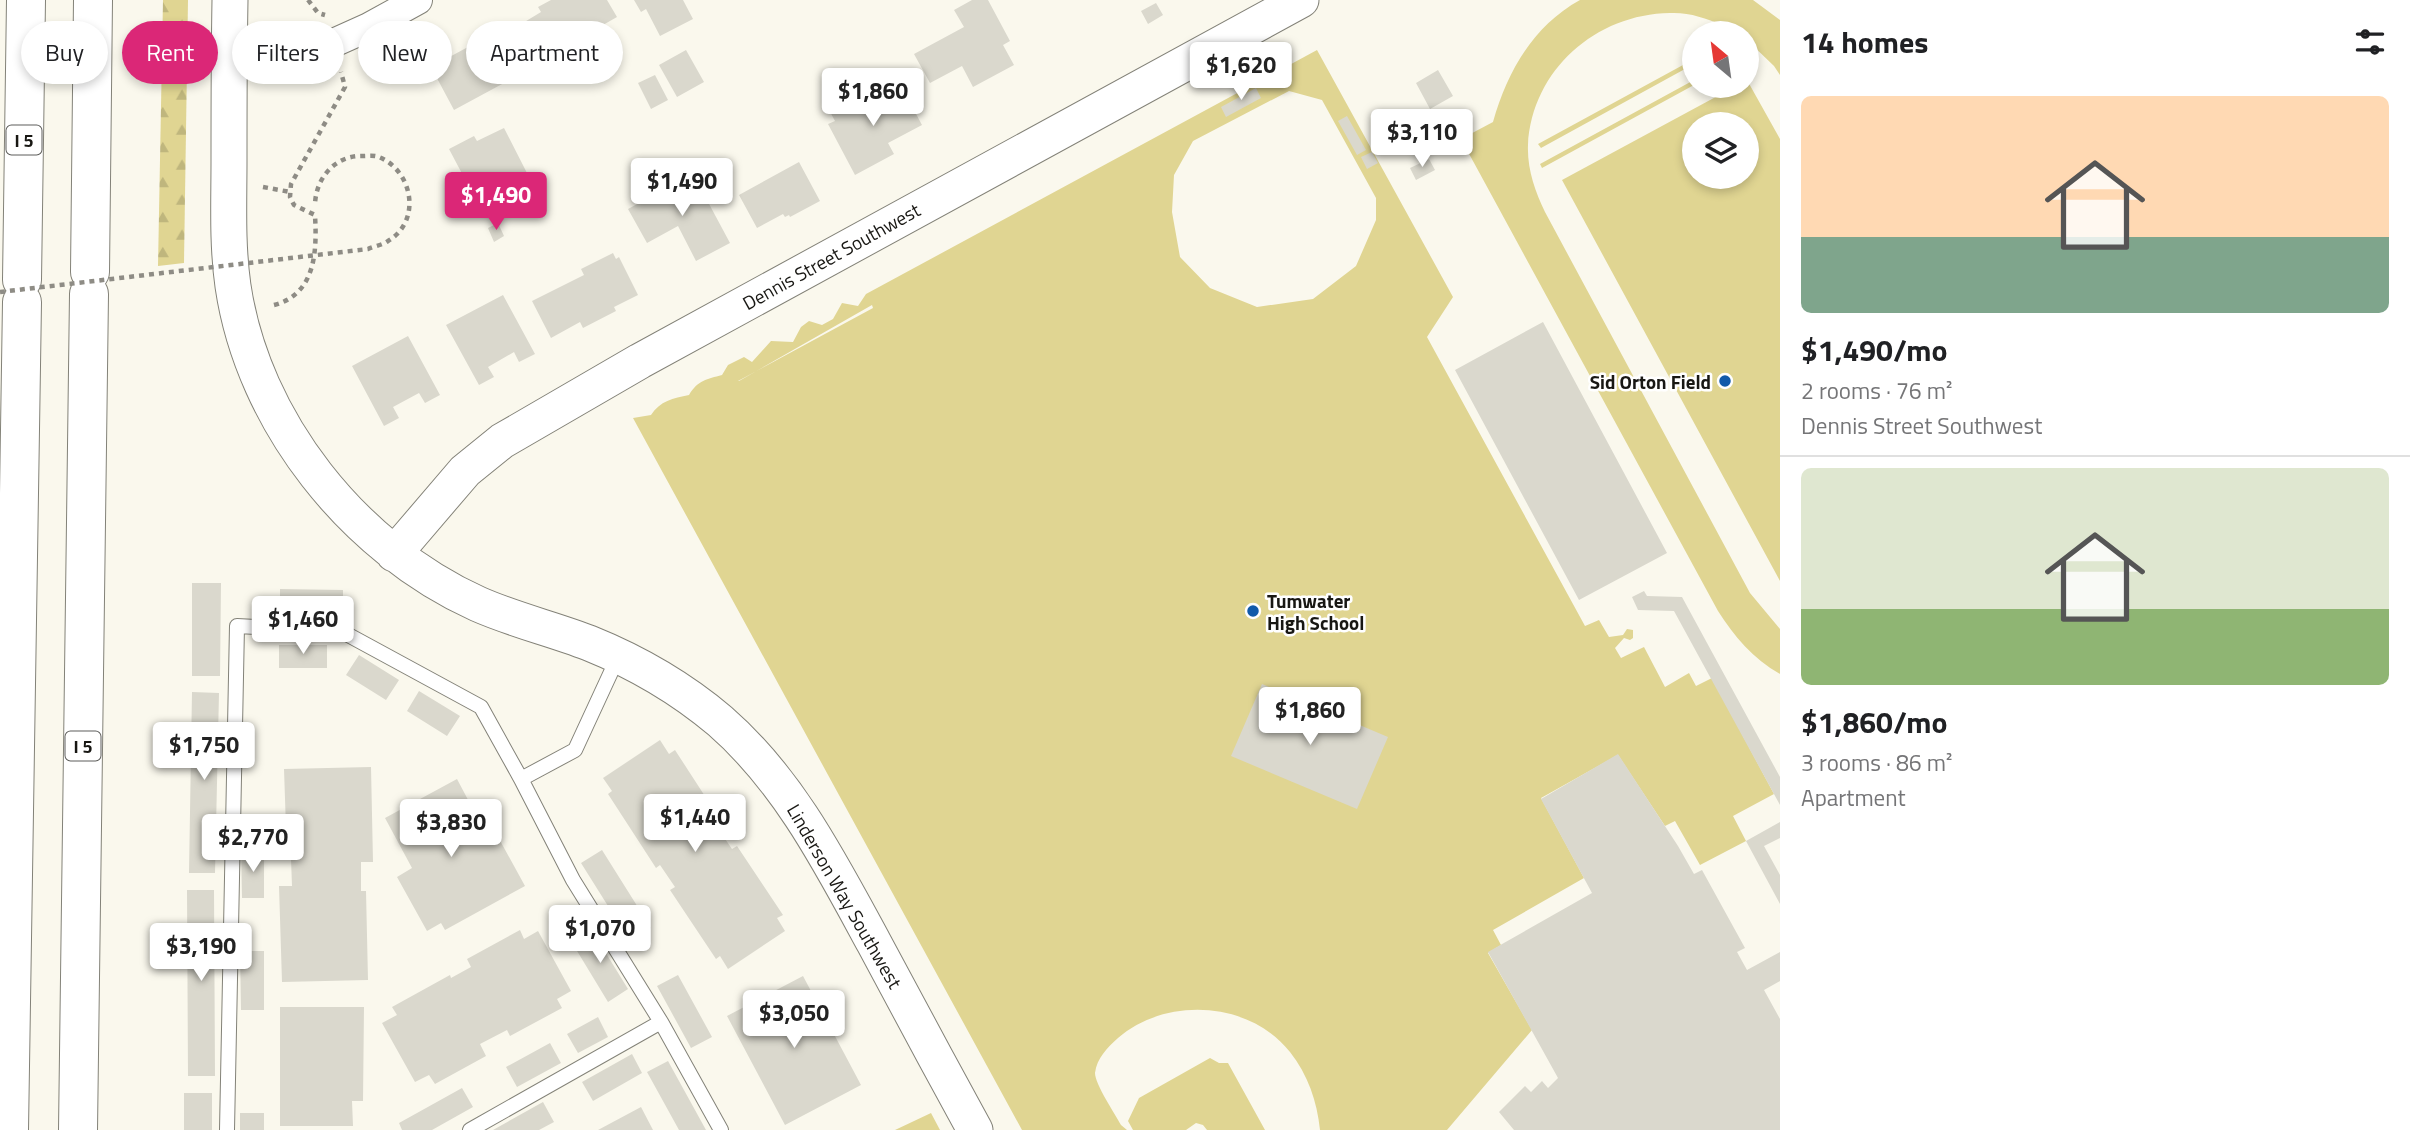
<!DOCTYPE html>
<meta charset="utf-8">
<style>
:root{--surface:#fff;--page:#f2f2f2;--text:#202124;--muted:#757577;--line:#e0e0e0;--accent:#db2777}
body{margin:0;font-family:"Titillium Web",sans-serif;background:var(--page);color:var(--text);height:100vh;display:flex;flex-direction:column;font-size:26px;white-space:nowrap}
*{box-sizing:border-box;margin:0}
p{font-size:23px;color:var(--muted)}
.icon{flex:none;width:38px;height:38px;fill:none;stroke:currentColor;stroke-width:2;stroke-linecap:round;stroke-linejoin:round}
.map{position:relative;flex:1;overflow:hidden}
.drawer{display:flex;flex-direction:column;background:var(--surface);width:630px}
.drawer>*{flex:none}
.top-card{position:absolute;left:21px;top:21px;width:665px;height:63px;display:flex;gap:14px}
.needle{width:46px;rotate:331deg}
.tools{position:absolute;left:1682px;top:21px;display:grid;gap:14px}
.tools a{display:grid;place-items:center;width:77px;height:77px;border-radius:50%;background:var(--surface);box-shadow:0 4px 10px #0003;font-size:35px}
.price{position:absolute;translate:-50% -60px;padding:0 16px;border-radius:7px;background:#fff;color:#222;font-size:23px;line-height:46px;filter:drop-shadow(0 2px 4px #0008)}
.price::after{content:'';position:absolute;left:50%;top:42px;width:21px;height:16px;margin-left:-10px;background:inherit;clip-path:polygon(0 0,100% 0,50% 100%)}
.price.selected{background:var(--accent);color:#fff}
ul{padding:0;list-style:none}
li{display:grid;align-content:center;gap:14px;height:371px;padding:0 21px}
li+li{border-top:2px solid var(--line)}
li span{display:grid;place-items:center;height:217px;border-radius:10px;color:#555}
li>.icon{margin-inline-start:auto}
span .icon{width:126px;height:126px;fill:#fffc;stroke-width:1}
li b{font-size:30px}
h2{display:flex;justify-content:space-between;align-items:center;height:84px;padding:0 21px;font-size:30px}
.tag{padding:0 24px;border-radius:32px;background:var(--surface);box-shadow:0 4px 10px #0003;font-size:24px;line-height:63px}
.tag.selected{background:var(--accent);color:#fff}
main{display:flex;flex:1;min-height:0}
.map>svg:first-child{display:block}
.grass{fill:#e0d592;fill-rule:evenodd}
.forest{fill:url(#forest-firs)}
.garden{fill:url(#garden-furrows)}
.building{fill:#dad8cd}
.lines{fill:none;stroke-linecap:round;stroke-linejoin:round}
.service-casing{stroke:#838278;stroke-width:16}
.minor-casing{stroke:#838278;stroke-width:30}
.tertiary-casing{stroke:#838278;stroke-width:37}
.motorway-casing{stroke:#838278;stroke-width:40}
.path{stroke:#8e8c85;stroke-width:4.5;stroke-dasharray:5 5;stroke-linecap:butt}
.service{stroke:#fff;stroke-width:14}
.minor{stroke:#fff;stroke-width:28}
.tertiary{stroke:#fff;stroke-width:35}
.motorway{stroke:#fff;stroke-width:38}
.path-bridge{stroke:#8e8c85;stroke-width:4.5;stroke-dasharray:5 5;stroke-linecap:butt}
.poi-dot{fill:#115aa9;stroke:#fff;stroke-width:2.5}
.labels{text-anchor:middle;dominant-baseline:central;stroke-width:5;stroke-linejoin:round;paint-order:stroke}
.shield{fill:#fff;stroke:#5d5d5a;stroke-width:2}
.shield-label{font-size:18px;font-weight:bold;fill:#181713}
.street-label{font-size:19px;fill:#181713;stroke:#fff}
.poi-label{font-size:19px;font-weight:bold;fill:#181713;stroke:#fff;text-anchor:end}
</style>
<main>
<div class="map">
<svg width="1780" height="1130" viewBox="0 0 1780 1130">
<defs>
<pattern id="forest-firs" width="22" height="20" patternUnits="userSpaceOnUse" patternTransform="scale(1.75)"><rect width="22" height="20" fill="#e0d592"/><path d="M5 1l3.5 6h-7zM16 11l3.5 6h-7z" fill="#bfb67d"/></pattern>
<pattern id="garden-furrows" width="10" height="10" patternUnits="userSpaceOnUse" patternTransform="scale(1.75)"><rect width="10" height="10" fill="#e0d592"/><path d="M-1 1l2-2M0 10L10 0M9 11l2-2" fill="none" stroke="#bfb67d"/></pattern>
</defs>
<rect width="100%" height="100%" fill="#faf8ed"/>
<path class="grass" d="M1580,0H1753L1780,20V75L1774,66L1747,40L1746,33C1736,33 1731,29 1722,25C1706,18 1688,12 1670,13C1596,14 1532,70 1528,145C1527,169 1535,191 1545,212L1750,593L1780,629V674C1753,659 1734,636 1718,611L1461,139L1493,122C1507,72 1533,26 1580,0Z
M1317,50L1453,297L1427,337L1585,626L1599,620L1609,637L1623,635L1627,629L1633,630V638L1630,640L1624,638L1615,648L1621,658L1644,647L1665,687L1689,673L1696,686L1712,678L1774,794L1733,816L1746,841L1700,865L1675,821L1665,826L1618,755L1541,798L1584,878L1493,930L1501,945L1488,953L1532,1030L1447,1130H1320C1317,1101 1308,1075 1290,1052C1249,1000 1165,997 1118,1038C1107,1048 1097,1058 1095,1073C1095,1084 1115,1114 1121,1125L1127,1130H1022L633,418L651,415C660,401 673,398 689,395C698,380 707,379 722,375L728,365L744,357L752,362L771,341L793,342L801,327L809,321L822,325L833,319L842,303L858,306L866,294ZM1289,91L1322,100L1376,198V220L1356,266L1313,299L1257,307L1210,288L1180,257L1172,212L1174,175L1193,141ZM872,305L873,308L738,381H739Z
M1694,59V64L1541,148L1538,144Z
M1694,80V85L1542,168L1540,164Z
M1747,80L1780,139V581L1562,180L1736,86H1746ZM1694,124H1746V177H1694Z
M1210,1058L1219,1063H1228L1265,1130H1207L1203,1125L1196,1123L1186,1130H1133L1128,1121L1139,1098Z
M931,1113L940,1130H895Z"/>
<path class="forest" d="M163,0H188L184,263L158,266Z"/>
<path class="garden" d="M308,65L325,71L285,73L271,77V67Z"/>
<path class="building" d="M551,0H607L617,17L533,65L513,29L541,12L538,7Z
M634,0H683L693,19L660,36L646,9L641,12Z
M972,0H988L1010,41L1003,45L1014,65L973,87L962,66L930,83L914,54L964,27L954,10Z
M1156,3L1163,15L1148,24L1141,11Z
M492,34L515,77L454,110L431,67Z
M686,50L704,82L677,97L659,65Z
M1438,70L1453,96L1430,109L1416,83Z
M655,75L668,100L651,109L638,83Z
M901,86L922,125L888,143L894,154L855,175L828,124L835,121L828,108L842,100L849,113Z
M1256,88L1261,98L1226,117L1221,107Z
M1347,116L1366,150L1357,155L1338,121Z
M504,128L528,175L477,202L449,149L474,136L477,141Z
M1372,152L1378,163L1367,169L1361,157Z
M1429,159L1435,170L1416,180L1410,168Z
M799,162L820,201L790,217L789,215L785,217L783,214L757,228L739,195Z
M693,174L730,243L696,261L678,226L647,243L628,209Z
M498,223L504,236L494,242L488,228Z
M613,253L616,259L619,257L638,295L614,307L616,311L583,328L580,322L551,338L532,301L584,275L581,269Z
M503,295L535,354L519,362L514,352L488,367L494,377L479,385L446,325Z
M1543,322L1667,553L1579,600L1455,370Z
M408,336L440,395L425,403L419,393L393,407L399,418L384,426L352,366Z
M192,583H221L220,676H192Z
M280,589L343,590V620L280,619Z
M1644,591L1647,596L1682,597L1780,777V805L1674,611L1638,610L1632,597Z
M279,645H327V668H279Z
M359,655L399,680L386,700L346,675Z
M1262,684L1388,737L1357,809L1231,756Z
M419,691L460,716L447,736L407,711Z
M192,692L219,693L215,873H189Z
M660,740L669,754L675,750L723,824L717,827L732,849L737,846L783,915L777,918L785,931L728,969L720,956L716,959L670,890L675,887L660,865L656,868L608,794L612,791L603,778Z
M1618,754L1678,846L1694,874L1702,870L1745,948L1737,952L1747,970L1780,952V981L1764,990L1780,1019V1130H1514L1499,1112L1525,1086L1531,1092L1542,1081L1548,1088L1558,1078L1488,952L1592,893L1541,799Z
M371,767L373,862H361V891H366L368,980L282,982L279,886H292L291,859L287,858L284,769Z
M457,779L484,830L492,826L525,886L445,930L441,923L427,931L397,877L412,868L385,818Z
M1780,822V838L1764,846L1780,875V904L1746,841Z
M264,849V898H242L241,850Z
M602,850L651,928L630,941L581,863Z
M187,890H214L215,1076H188Z
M591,929L628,989L608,1002L571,941Z
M520,930L524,939L538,931L571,991L557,999L562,1008L510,1036L507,1030L480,1044L486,1056L435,1084L429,1075L415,1082L382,1023L397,1015L392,1007L450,975L451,978L471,967L467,959Z
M240,951H264V1010H241Z
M678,975L712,1037L691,1048L657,986Z
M803,976L861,1085L785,1125L727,1016Z
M280,1007H364L363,1101H352L353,1126H280Z
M598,1017L608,1037L578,1053L567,1034Z
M550,1043L561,1063L517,1087L506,1067Z
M632,1054L642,1073L593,1101L582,1082Z
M668,1061L706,1130H679L647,1072Z
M462,1088L473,1107L432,1130H402L399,1123Z
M184,1093H212V1130H184Z
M543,1102L554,1122L539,1130H493Z
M641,1107L653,1130H598Z
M240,1113H264V1130H240Z"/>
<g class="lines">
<defs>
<path id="service" d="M618,657L575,750L521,779L573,880L661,1022L721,1130
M227,1130L237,626L341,631L481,707L521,779
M470,1130L661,1022"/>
<path id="minor" d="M229,47L329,45L369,27L418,0"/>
<path id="tertiary" d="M230,0C229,54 229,108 229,161C229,203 227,244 233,286C253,422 354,548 478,604C514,620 553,629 589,643C636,662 681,688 720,721C789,781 831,864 874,943C907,1005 941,1068 975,1130
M394,554L465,471L502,441L640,361L1301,0"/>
<path id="motorway" d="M90,272L93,0
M22,280L26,0
M9,1130L22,302
M78,1130L89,294"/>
</defs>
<use href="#service" class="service-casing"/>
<use href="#minor" class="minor-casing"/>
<use href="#tertiary" class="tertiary-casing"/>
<use href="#motorway" class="motorway-casing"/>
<path class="path" d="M308,0L318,13L325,15
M263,187L290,192
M274,305C316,294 317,251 315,215L294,205L290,197L291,184L345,87L341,72"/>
<use href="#service" class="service"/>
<use href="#minor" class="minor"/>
<use href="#tertiary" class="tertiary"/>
<use href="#motorway" class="motorway"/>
<path class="path-bridge" d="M0,292L368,249C374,246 383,245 388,241C422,221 413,171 379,157C374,155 368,156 363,156C335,155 316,178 315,204"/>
</g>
<g class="poi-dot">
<circle cx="1725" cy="381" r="7"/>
<circle cx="1253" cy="611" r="7"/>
</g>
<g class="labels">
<g class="shield">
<rect x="6.5" y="125.5" width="35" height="29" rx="5"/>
<rect x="65.5" y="731.5" width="35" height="29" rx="5"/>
</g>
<g class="shield-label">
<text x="24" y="140">I 5</text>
<text x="83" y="746">I 5</text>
</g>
<g class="street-label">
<text transform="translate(831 256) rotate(-29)">Dennis Street Southwest</text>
<text transform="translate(845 896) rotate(60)">Linderson Way Southwest</text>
</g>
<g class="poi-label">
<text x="1711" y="381">Sid Orton Field</text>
<text x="1267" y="600" text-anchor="start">Tumwater<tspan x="1267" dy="22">High School</tspan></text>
</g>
</g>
</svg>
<div class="tools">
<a><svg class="needle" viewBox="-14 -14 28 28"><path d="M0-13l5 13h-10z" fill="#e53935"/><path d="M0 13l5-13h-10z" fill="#757577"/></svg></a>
<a><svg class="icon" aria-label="layers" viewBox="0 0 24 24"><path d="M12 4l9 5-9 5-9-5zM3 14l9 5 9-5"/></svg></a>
</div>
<b class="price" style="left:1241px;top:102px">$1,620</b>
<b class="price" style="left:873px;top:128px">$1,860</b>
<b class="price" style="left:1422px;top:169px">$3,110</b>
<b class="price" style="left:682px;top:218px">$1,490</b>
<b class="price selected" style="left:496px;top:232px">$1,490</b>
<b class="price" style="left:303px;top:656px">$1,460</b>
<b class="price" style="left:1310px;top:747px">$1,860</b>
<b class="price" style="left:204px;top:782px">$1,750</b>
<b class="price" style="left:695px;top:854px">$1,440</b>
<b class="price" style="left:451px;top:859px">$3,830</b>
<b class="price" style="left:253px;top:874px">$2,770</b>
<b class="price" style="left:600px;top:965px">$1,070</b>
<b class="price" style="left:201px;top:983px">$3,190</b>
<b class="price" style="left:794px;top:1050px">$3,050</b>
<div class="top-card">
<a class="tag">Buy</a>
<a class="tag selected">Rent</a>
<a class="tag">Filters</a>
<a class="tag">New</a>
<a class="tag">Apartment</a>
</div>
</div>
<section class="drawer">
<h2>14 homes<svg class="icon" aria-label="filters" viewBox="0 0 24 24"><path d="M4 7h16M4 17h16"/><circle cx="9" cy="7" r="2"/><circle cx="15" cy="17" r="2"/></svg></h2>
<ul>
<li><span style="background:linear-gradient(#ffd9b3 65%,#7fa58c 0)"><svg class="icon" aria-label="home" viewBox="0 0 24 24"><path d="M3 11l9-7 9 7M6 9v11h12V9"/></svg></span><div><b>$1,490/mo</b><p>2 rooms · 76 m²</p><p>Dennis Street Southwest</p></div></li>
<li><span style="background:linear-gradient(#dfe7d0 65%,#8fb573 0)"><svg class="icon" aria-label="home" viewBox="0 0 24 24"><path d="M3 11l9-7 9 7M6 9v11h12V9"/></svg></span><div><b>$1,860/mo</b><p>3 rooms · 86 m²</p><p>Apartment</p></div></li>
</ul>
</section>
</main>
